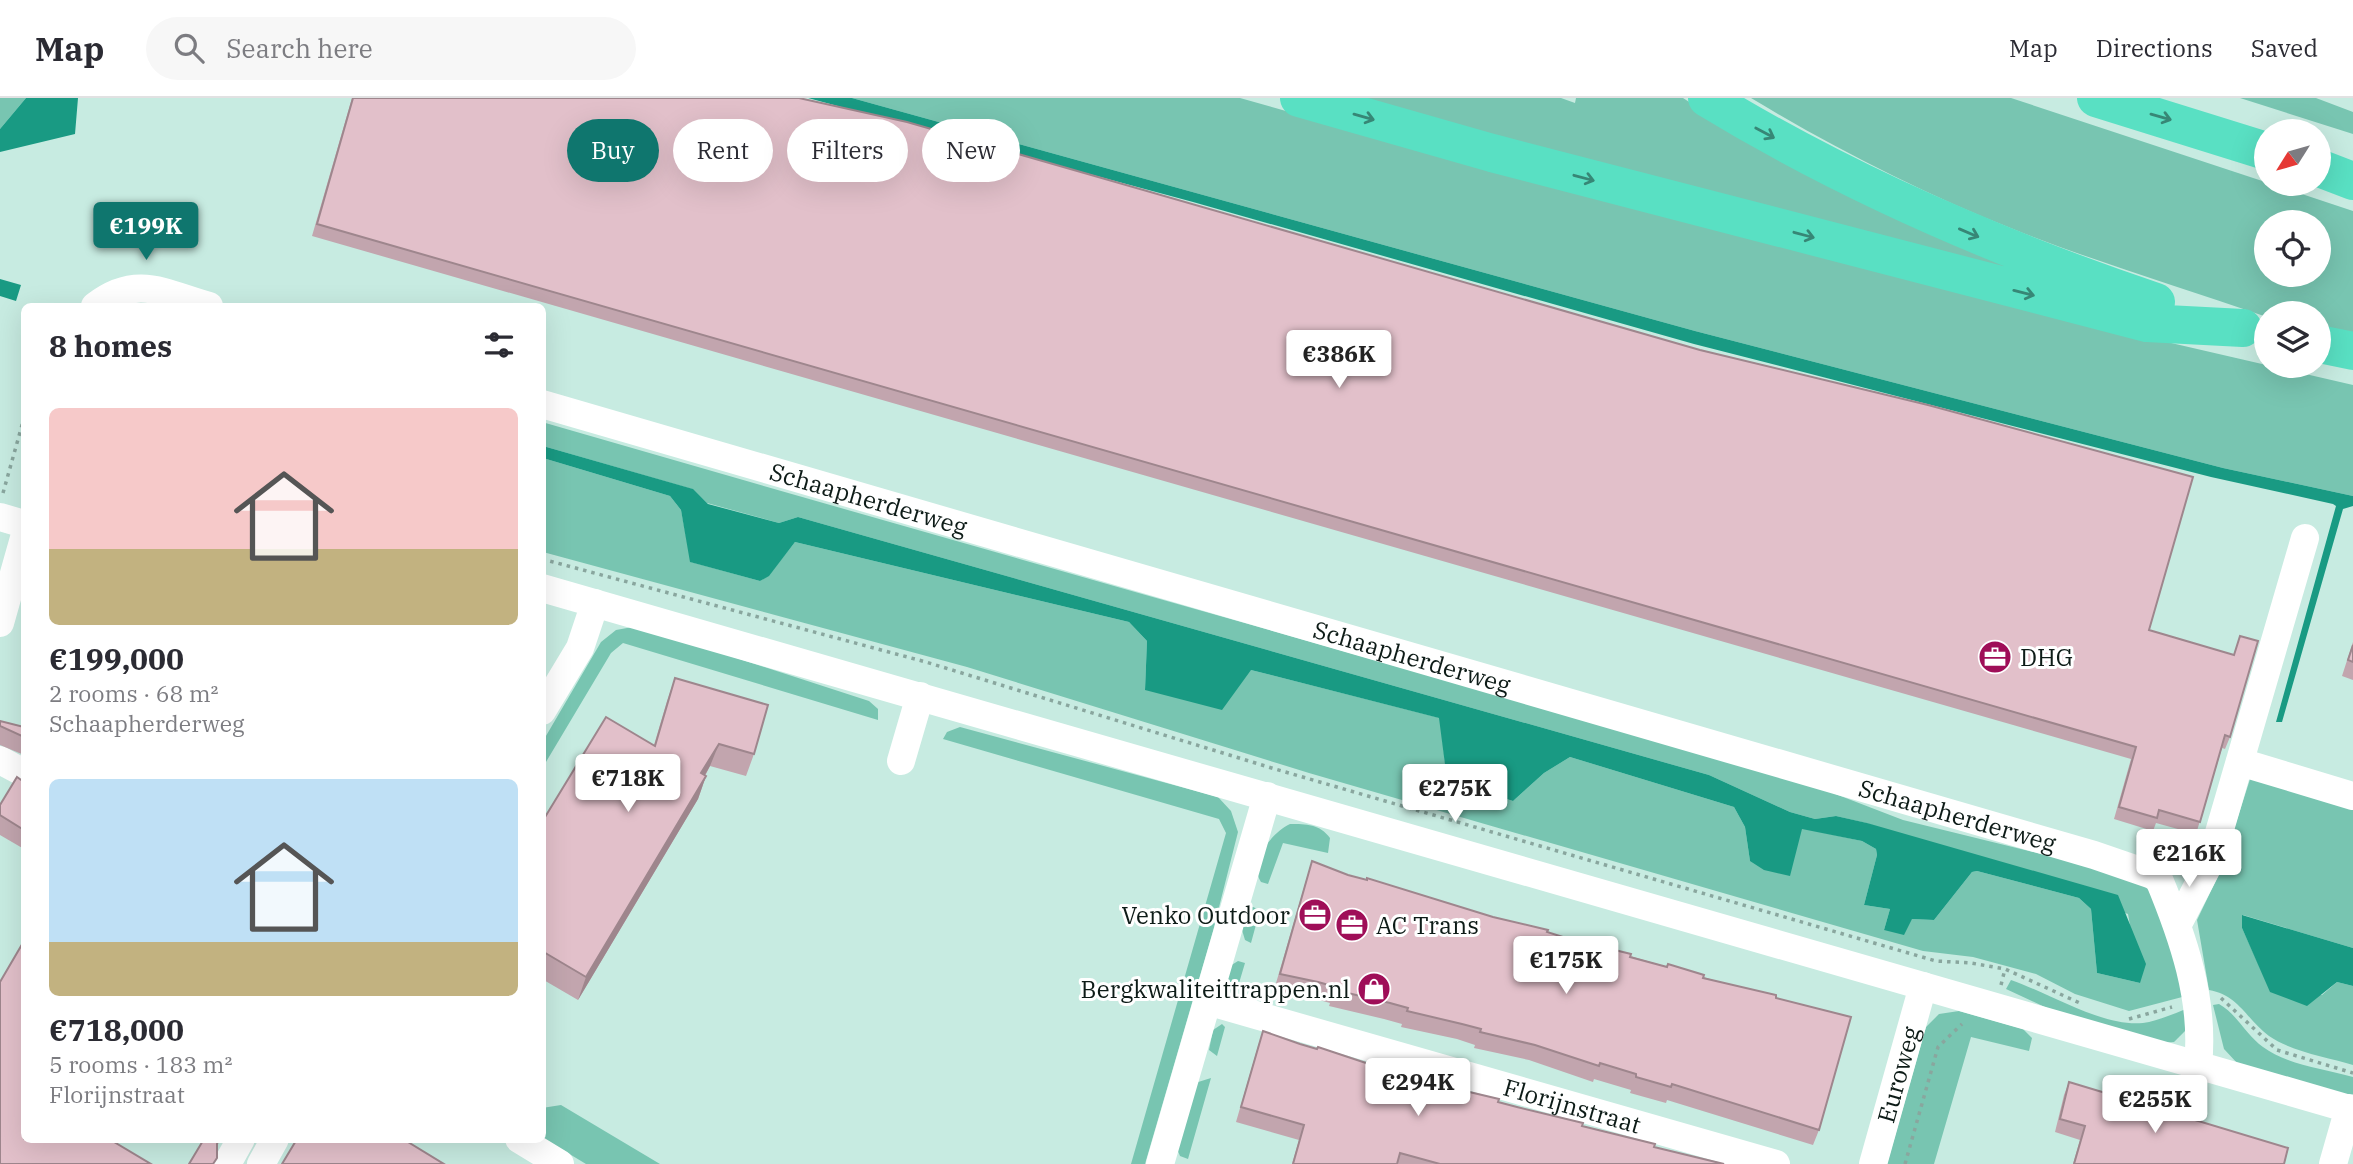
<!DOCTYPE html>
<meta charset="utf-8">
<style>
:root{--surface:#fff;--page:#f7f7f7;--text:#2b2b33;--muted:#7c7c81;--line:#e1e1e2;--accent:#0f766e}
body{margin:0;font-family:"IBM Plex Serif",serif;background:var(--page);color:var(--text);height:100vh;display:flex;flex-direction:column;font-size:26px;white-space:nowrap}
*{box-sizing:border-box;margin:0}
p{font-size:23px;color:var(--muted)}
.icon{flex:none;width:38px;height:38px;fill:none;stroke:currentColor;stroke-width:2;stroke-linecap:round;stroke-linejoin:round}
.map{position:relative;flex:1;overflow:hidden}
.sheet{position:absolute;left:21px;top:205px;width:525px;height:840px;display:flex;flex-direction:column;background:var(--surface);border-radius:10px;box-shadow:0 7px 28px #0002}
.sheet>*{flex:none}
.guide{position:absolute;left:567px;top:21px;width:665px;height:63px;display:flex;gap:14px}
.needle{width:46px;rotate:233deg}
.buttons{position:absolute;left:2254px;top:21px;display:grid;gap:14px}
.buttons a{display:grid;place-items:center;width:77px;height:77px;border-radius:50%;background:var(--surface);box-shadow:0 7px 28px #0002;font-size:35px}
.price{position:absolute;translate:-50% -60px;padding:0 16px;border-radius:7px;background:#fff;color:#222;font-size:23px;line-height:46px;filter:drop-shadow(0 2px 4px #0008)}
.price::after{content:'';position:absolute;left:50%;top:42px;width:21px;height:16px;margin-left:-10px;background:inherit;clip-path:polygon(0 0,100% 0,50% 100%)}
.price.active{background:var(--accent);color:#fff}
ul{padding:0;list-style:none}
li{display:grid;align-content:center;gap:14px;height:371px;padding:0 28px}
li span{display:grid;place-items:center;height:217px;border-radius:10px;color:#555}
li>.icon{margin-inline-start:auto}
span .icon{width:126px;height:126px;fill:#fffc;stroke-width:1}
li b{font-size:30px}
h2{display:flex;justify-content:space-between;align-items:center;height:84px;padding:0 28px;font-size:30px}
.tag{padding:0 24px;border-radius:32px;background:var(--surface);box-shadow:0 7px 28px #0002;font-size:24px;line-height:63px}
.tag.active{background:var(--accent);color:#fff}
header{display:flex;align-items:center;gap:42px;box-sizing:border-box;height:98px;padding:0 35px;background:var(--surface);border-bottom:2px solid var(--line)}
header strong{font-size:33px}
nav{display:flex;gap:38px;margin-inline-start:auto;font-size:24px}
.search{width:490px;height:63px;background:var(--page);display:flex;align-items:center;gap:18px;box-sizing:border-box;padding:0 24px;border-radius:38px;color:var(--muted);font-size:26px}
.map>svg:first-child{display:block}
.green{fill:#78c5b1;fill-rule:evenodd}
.water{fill:#199a83}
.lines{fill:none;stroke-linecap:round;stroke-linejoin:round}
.path{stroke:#89a69e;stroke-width:3.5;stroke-dasharray:3.5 5;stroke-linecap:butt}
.minor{stroke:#fff;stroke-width:28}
.highway{stroke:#59e0c3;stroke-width:38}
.wall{fill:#c2a5ae}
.shaded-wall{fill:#9e868d}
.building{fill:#e2c0ca;stroke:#9e868d;stroke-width:2}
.oneway{stroke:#378776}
.labels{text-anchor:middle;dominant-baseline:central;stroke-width:6;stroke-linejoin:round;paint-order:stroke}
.street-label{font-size:24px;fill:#0d1b17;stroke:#fff}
.poi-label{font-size:24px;fill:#0d1b17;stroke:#fff;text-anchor:start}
</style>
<header>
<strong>Map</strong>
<div class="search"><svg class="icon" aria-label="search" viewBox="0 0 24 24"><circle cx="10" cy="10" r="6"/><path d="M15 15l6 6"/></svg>Search here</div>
<nav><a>Map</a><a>Directions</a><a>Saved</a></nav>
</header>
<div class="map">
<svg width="2353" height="1066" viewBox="0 0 2353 1066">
<rect width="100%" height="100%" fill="#c7ebe1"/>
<path class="green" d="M0,0H26L0,31Z
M852,0H1240L1452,60L2089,226L2353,287V398L2223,370L1695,233Z
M1335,0H1561L1575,5L1576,0H1683L1753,45L2006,164L2000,180Z
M1751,0H2011L2353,113V237L2319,230V215H2266L2264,218C2181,189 2095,164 2013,131C1922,95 1834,50 1751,0ZM2266,124H2319V177H2266Z
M2240,0H2316L2353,14V36Z
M542,324C969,448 1398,567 1825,692L1903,722L2135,779L2164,807L2186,898L2129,913L2075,896L2036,876L1973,859L1923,853L1309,675L967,569L543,454V360L670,398L681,412L691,464L760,483L769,477L795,444L1129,524L1147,543L1145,591L1251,572L1440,620L1447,682L1513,703L1544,675L1570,659L1734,709L1745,729L1750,763L1802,730L1862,743L1876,751L1877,757L1864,807L1890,811L1884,832L1912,821L1934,822L1972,774L1977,773L2079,800L2091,811L2097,875L2140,885L2128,816L1866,725L1836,718L1815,721L1790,714L1709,677L798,419L779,425L707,405L692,391L543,348Z
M638,528L869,603L878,611V622L623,545L611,555L543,669V643L601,544L616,532Z
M960,629L1218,699L1231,713L1238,734L1213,833L1145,1066H1131L1226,735L1219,721L943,641L947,634Z
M2251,678L2353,709V850L2243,817L2242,830L2271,894L2322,897L2337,884L2353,888V967C2327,959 2292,954 2269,938C2247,922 2239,897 2209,892L2197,822L2221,772Z
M1290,726C1306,726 1320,726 1330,740L1328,755L1283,745L1268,786L1261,784C1248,765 1272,734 1290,726Z
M1253,809L1260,812L1251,845L1245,842L1242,832L1248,811Z
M1238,863L1245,865L1234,902L1227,886L1230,868Z
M2011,882C2049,895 2102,929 2143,925C2158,923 2175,915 2189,910L2187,931L2174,944L2161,945L2047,910L2006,891Z
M2219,906C2237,916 2246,937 2263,949C2287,967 2325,971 2353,979V999L2238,966L2224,951L2213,907Z
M1959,913L2023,931L2032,940L2029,953L1971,939L1934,1066H1887L1926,929L1939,916Z
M1222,926L1225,929L1217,958L1209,952L1213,932Z
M1211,980L1188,1061L1180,1058L1177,1051L1195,985Z
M561,1007L660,1066H586L543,1040L542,1010Z"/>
<path class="water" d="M26,0H78L75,36L0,54V31Z
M808,0H852L1695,233L2223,370L2353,398V408L2343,411L2282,624H2276L2336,408L2333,406L2211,379L1694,246L1193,104Z
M0,181L21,187L16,203L0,198Z
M543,348L693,391L708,406L779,425L798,419L1709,677L1790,714L1815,721L1836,718L1867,725L2118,797L2146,866L2140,885L2097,875L2091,811L2079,800L1977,773L1972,774L1934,822L1912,821L1904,837L1884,832L1890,811L1864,807L1877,757L1876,751L1862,743L1802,731L1790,778L1764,772L1750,763L1745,729L1734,709L1570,659L1544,675L1513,703L1447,682L1439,620L1251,572L1222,612L1145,592L1147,543L1129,524L795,444L769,478L760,483L690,464L681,412L670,398L543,360Z
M2242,817L2353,850V888L2337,884L2307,908L2270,894L2242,830Z"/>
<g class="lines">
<path class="path" d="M3,395L24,320
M542,461L926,564L1275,671L1936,863L1971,865L2005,871L2082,906
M2001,887L2005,871
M2221,900L2277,952L2353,975
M2129,921L2172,909
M1905,1066L1938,949L1962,926"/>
<g class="minor">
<path d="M95,208C136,176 164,195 209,208"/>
<path id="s1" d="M542,306L2094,757L2158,779C2183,839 2205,902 2198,967"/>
<path d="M0,419L24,426"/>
<path d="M542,490L2353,1012"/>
<path d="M0,525L24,440"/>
<path d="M542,613L580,550L595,505"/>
<path d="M0,662L24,675"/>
<path d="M901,663L920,598"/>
<path d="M2240,664L2353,698"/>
<path d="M2178,826L2211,762L2305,440"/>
<path id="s2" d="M1207,903L1776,1066"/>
<path d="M519,1041L560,1066"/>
<path d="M227,1066L241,1041"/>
<path d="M261,1066L275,1041"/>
<path d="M1160,1066L1267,698"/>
<path id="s3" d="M1873,1066L1923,888"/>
<path d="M2333,1066L2349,1010"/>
</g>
<path class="highway" d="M1299,0L1492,55L2147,225L2243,230
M1707,0C1848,86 1999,151 2156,204
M2096,0L2266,53
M2319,70L2353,83
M2319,246L2353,253"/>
</g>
<path class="wall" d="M352,0H799L2149,532L2234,557L2240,538L2230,639L2225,651L2222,650L2196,736L2156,725L2153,733L2114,721L2131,661L312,138Z
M2353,544V582L2342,578Z
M675,580L754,656L746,678L710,668L705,678H706L698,701L578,902L542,881V724L654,647L667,603Z
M0,623L24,629V657L0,647Z
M24,684V751L0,737V707Z
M1312,763L1348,777L1776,900L1819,1032L1813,1047L1667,1002L1666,1005L1630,995L1631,992L1594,981L1593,984L1529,962L1474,950L1475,947L1457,941L1401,929L1402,926L1384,921L1329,908L1330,905L1312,900L1274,892L1307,779Z
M1263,933L1300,946L1582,1028L1654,1049L1724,1066H1292L1299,1042L1236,1024L1258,948Z
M2069,984L2284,1066H2073L2080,1042L2055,1034L2064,997Z"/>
<path class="shaded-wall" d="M719,646L710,668L693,698L701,675Z
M706,678L698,701L578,902L586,879Z"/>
<path class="building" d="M353,0H799L907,24L1700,252L1928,307L2193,379L2149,532L2234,557L2240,538L2258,543L2230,639L2225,637L2200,724L2159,712L2157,720L2119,709L2136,649L317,126Z
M2353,547V564L2348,562Z
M675,580L768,607L754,656L719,646L701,675L706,678L586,879L542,853V724L606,619L655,648Z
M0,623L24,629V639L0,628Z
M17,679L24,684V732L0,717V707Z
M1312,763L1348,777L1367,782V780L1493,819L1548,832L1547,834L1566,840L1631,856L1630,859L1667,869L1668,866L1704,877L1703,880L1776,897V900L1851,919L1819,1032L1672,986L1671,989L1636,979V976L1600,965L1599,968L1535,947L1480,934L1481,931L1462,926L1407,913L1408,910L1390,905L1335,892L1336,889L1318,884L1280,876Z
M24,843V1041H109L151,1066H0V884Z
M1263,933L1300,946L1317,951L1318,949L1372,967L1390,972L1391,970L1444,988L1499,1001L1498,1004L1517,1009L1583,1025L1582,1028L1655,1046L1654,1049L1724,1066H1440L1400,1055L1397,1066H1293L1304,1027L1241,1009Z
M2069,984L2288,1050L2284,1066H2074L2085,1028L2060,1021Z
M204,1041H219L217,1046V1060L213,1066H189Z
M297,1041H403L444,1066H282Z"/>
<defs><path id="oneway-shaft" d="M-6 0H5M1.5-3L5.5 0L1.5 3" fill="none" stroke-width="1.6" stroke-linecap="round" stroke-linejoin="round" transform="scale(1.75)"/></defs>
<g class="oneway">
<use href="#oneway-shaft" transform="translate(1364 19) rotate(16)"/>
<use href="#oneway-shaft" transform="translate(2161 19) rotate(16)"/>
<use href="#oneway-shaft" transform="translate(1765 35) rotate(28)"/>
<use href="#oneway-shaft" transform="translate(1584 80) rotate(15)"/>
<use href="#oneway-shaft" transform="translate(1969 135) rotate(23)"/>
<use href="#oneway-shaft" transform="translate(1804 137) rotate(15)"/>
<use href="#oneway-shaft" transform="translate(2024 195) rotate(14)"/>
</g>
<defs>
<symbol id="office-disc" viewBox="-11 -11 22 22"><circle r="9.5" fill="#9f0e58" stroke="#fff"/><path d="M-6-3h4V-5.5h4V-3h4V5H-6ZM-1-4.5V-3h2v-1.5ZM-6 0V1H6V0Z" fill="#fff"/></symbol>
<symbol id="shop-disc" viewBox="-11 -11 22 22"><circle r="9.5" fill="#9f0e58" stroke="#fff"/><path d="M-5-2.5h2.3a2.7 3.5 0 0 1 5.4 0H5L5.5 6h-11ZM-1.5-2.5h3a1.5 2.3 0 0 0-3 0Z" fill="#fff"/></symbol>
</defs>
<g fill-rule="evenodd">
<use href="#office-disc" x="1976" y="540" width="38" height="38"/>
<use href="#office-disc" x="1296" y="798" width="38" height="38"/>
<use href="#office-disc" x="1333" y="808" width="38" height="38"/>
<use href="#shop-disc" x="1355" y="872" width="38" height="38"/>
</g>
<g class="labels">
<g class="street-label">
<text stroke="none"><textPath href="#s1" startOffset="340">Schaapherderweg</textPath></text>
<text stroke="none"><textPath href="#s1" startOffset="906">Schaapherderweg</textPath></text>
<text stroke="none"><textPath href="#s1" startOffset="1474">Schaapherderweg</textPath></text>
<text stroke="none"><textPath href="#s3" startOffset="93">Euroweg</textPath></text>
<text stroke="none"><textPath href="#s2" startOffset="380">Florijnstraat</textPath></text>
</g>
<g class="poi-label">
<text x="2020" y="559">DHG</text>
<text x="1290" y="817" text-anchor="end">Venko Outdoor</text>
<text x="1376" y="827">AC Trans</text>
<text x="1350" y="891" text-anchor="end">Bergkwaliteittrappen.nl</text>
</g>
</g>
</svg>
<div class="buttons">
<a><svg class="needle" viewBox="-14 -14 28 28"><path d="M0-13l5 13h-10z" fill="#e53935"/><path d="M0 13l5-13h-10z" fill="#7c7c81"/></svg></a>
<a><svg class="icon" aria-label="locate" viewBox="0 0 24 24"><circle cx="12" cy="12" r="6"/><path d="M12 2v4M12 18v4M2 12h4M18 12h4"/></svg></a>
<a><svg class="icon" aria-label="layers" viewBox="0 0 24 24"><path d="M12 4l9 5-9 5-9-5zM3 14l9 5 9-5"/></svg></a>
</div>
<b class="price active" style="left:146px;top:164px">€199K</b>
<b class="price" style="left:1339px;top:292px">€386K</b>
<b class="price" style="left:628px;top:716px">€718K</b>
<b class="price" style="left:1455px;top:726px">€275K</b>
<b class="price" style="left:2189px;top:791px">€216K</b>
<b class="price" style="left:1566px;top:898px">€175K</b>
<b class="price" style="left:1418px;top:1020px">€294K</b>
<b class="price" style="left:2155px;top:1037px">€255K</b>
<div class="guide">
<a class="tag active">Buy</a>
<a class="tag">Rent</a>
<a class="tag">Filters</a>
<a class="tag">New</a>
</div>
<section class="sheet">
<h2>8 homes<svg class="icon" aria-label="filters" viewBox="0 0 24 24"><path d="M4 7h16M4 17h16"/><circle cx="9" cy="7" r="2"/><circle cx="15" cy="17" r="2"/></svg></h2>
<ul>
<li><span style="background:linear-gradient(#f6c9c9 65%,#c2b280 0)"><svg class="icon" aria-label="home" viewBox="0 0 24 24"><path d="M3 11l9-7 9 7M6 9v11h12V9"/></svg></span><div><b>€199,000</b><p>2 rooms · 68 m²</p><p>Schaapherderweg</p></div></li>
<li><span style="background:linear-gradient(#bfe0f5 75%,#c2b280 0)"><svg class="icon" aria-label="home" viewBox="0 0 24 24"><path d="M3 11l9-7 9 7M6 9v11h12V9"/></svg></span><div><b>€718,000</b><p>5 rooms · 183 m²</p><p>Florijnstraat</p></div></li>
</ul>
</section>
</div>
